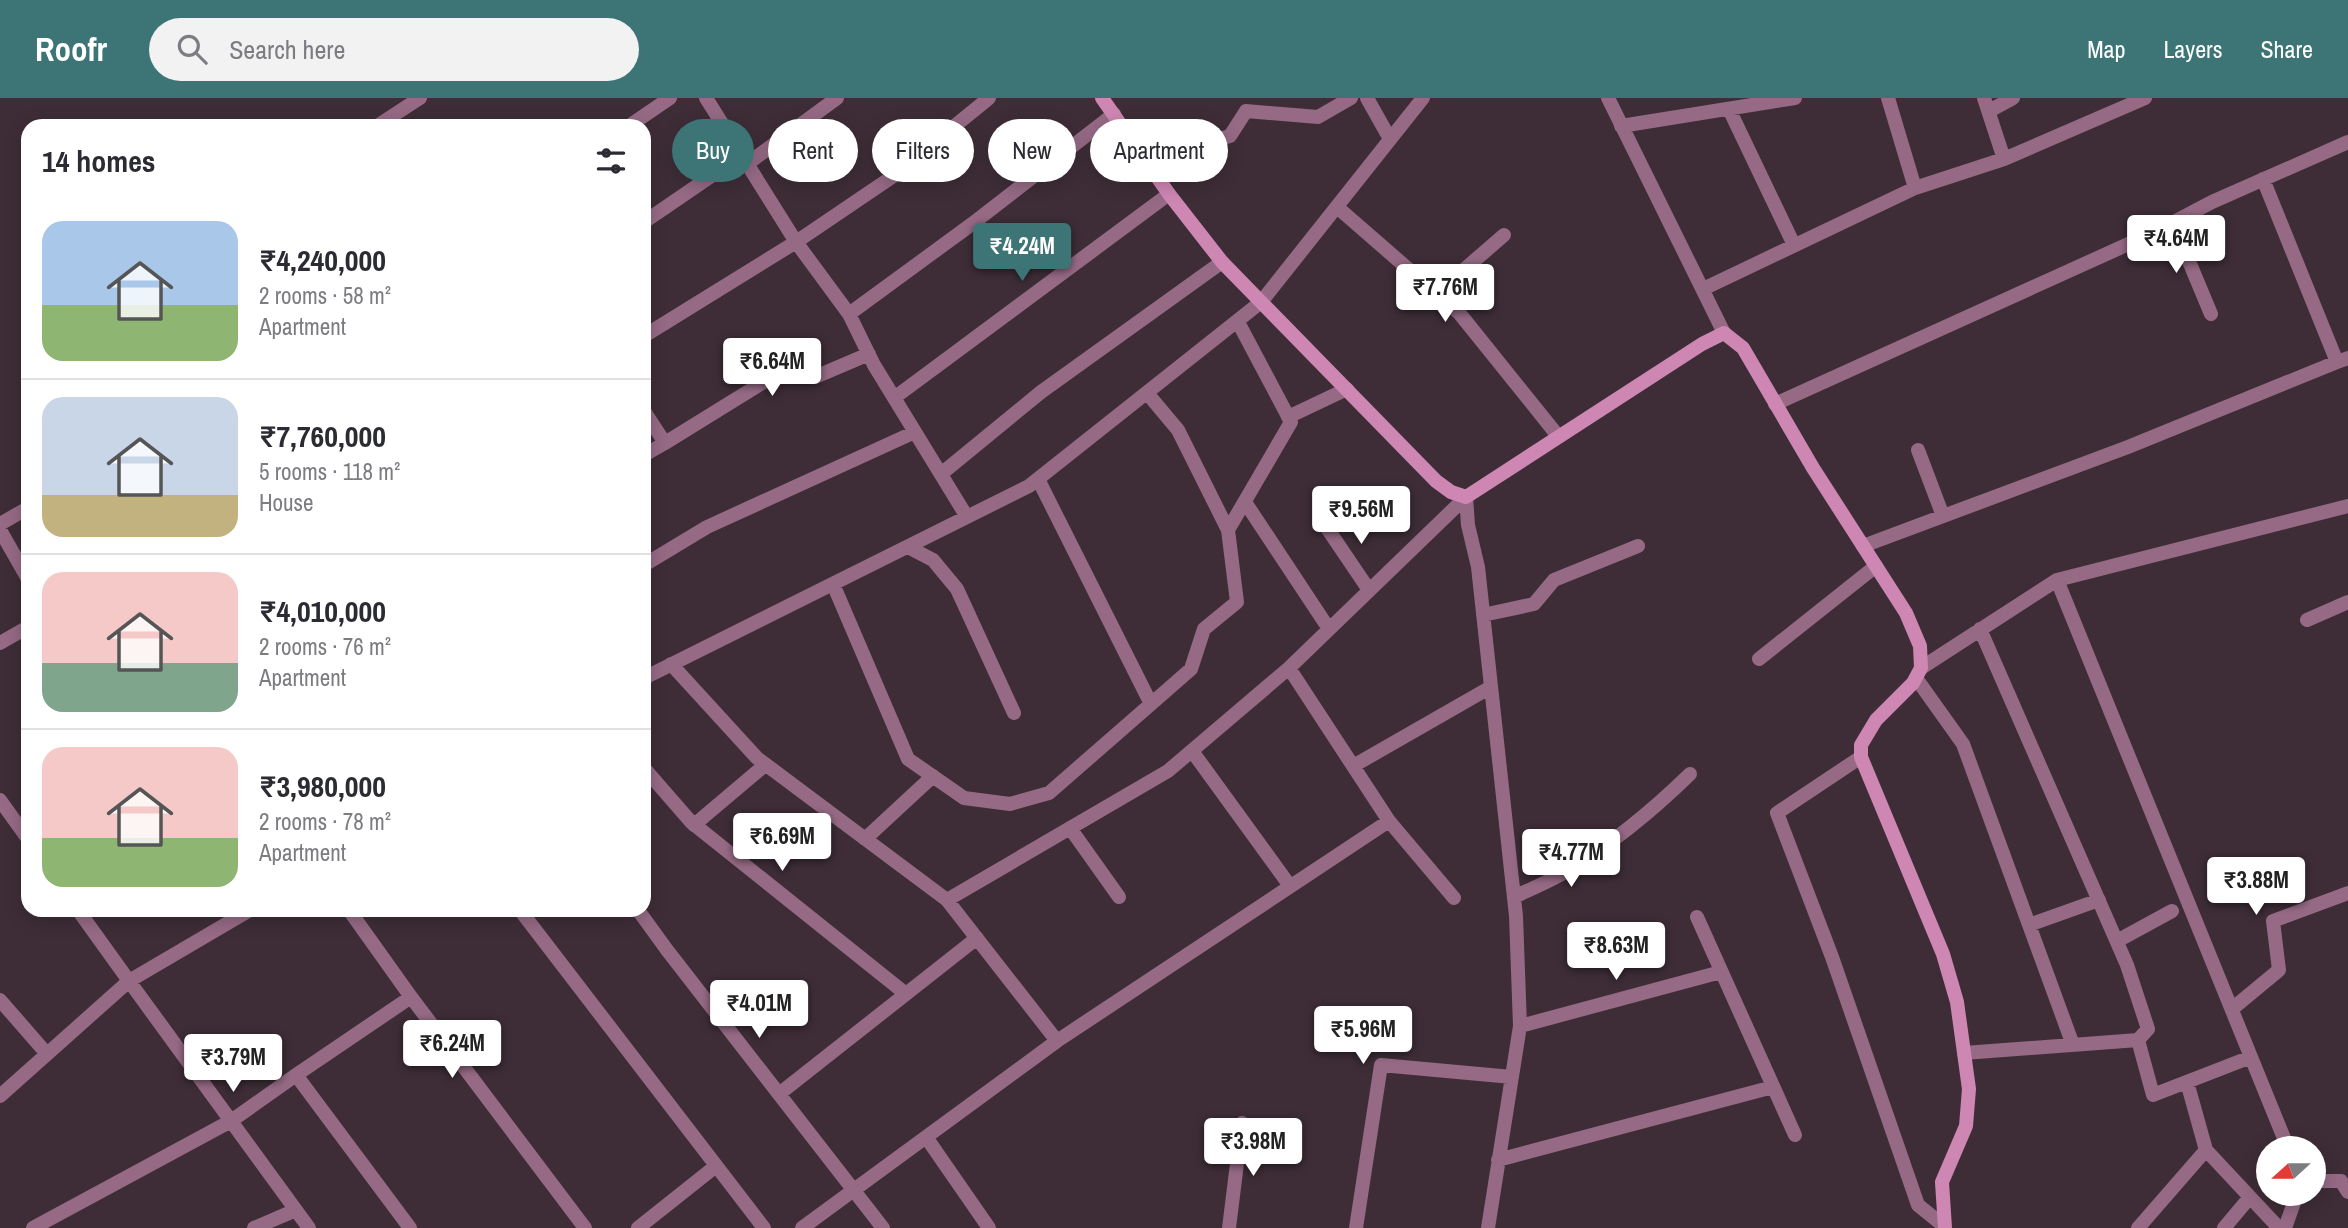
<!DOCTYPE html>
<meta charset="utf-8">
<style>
:root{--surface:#fff;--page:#f2f2f3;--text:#2b2b33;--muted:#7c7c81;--line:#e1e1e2;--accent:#3d7475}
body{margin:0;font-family:"Archivo Narrow",sans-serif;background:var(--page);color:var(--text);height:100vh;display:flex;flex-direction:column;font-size:26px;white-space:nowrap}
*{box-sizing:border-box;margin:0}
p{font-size:23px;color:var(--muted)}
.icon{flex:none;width:38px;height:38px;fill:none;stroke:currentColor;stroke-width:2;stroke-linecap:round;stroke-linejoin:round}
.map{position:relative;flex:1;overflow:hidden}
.panel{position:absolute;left:21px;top:21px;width:630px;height:798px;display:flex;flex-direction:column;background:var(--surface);border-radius:21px;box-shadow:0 4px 18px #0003}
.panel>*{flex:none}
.guide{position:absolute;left:672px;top:21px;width:665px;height:63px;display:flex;gap:14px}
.needle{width:46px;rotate:249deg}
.buttons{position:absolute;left:2256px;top:1038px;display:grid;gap:14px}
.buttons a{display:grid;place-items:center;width:70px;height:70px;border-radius:50%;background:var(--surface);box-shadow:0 4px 18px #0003;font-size:35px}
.price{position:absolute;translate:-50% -60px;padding:0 16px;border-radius:7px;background:#fff;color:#222;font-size:23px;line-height:46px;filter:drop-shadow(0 2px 4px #0008)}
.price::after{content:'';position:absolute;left:50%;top:42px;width:21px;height:16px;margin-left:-10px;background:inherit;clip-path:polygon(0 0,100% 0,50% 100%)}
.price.selected{background:var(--accent);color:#fff}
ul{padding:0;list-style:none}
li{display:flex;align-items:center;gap:21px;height:175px;padding:0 21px}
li+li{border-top:2px solid var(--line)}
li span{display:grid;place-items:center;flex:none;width:196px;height:140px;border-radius:21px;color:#555}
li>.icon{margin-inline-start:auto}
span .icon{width:84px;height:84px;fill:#fffc;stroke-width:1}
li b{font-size:30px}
h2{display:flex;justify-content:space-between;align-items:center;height:84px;padding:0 21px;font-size:30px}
.pill{padding:0 24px;border-radius:32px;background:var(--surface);box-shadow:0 4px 18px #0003;font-size:24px;line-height:63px}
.pill.selected{background:var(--accent);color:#fff}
header{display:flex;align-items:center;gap:42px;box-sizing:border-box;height:98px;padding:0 35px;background:var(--accent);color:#fff}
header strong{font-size:33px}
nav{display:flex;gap:38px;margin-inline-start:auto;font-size:24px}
.search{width:490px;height:63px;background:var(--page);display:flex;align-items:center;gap:18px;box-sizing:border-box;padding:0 24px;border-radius:38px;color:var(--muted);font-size:26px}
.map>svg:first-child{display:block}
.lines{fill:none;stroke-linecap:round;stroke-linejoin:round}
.street{stroke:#966a85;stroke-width:14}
.secondary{stroke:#ce87b3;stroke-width:14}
</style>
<header>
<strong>Roofr</strong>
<div class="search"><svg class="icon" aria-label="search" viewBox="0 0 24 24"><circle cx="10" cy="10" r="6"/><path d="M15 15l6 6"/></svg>Search here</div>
<nav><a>Map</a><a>Layers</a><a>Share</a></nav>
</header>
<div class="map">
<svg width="2348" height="1130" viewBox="0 0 2348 1130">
<rect width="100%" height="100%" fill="#3e2d37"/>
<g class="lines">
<path class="street" d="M706,0L796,144L849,216L874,267L967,419
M1367,0L1390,41
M1608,0L1724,235
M1888,0L1915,90L2004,61L2145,0
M1984,0L2004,61
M1729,11L1794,147
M1989,13L2013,0
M377,28L420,0
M629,28L670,0
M1621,28L1795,0
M1146,61L1230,38L1246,13L1318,19L1351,0
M747,66L837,0
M2263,81L2337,264L2348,260
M1337,109L1460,216L1558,338
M644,124L742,57
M2173,125L2211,216
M1703,191L1915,90
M1436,196L1504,137
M849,216L972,126L1114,16
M644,238L796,144L892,79L989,0
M1147,295L1178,332L1228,432
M894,300L1169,96
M1775,306L2155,134L2212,104L2348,44
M644,313L665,345L644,357
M1288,319L1347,291
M665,345L791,267L815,279L869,256
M1918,352L1943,418
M941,376L1041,294L1222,164
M1038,381L1151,606L1191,571L1204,531L1237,504L1228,432L1291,324L1238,224
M1466,399L1468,427L1478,469L1516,818L1520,928L1488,1130
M1245,404L1329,531
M1323,424L1369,492
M0,426L28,410
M0,432L28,481
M1863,448L2128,349L2337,264
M908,449L933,462L957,491L1014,615
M644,467L707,429L915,334
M2057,482L2348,408
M833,486L908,661L964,700L1010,706L1049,695L1151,606
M1483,517L1534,506L1554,482L1638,448
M2307,522L2348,504
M0,545L28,529
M1759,561L1876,468
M671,566L757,660L947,802L1168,673L1289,570L1466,399
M1921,570L2057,482L2288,1050
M644,580L1029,388L1261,204L1423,0
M1916,580L1963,646L2073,947
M1192,653L1290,788
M1861,659L1777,715L1832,859L1918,1107L1944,1128
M1353,668L1491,589
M644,670L691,724L906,896
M0,702L28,741
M1389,723L1454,800
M694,727L765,667
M1070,730L1119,799
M865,741L933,678
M1514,799C1531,791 1550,783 1567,773C1612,746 1653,712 1690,676
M947,802L1057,943
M78,812L129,883L250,812
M349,812L411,899L585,1130
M520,812L764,1130
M638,812L667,852L883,1130
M1697,819L1795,1037
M2029,827L2099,802
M2117,843L2172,813
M0,902L47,956
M2232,911L2279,872L2273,823L2348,795
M1520,928L1721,874
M2138,942L2153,997L2251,959
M1964,955L2138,942L2148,931L2127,867L1980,531
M2187,984L2206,1052L2279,1130
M779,996L977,840
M0,998L129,883L309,1130
M926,1039L989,1130
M1498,1062L1773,989
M2314,1083H2341L2348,1094
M33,1130L231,1023L296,977
M254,1130L296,1112
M410,1130L296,977L411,899
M638,1130L716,1068
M802,1130L1057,943L1389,723L1289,570
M1229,1130L1242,1025
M1356,1130L1381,967L1512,979
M2138,1130L2206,1052
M2224,1130L2250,1099
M2285,1130L2297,1096"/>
<path class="secondary" d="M1102,0L1169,96L1222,164L1436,383L1451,394L1466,399L1702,246L1724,235L1743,250L1813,370L1906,515L1920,548L1921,570L1913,585L1876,622L1861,647V659L1943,856L1957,904L1969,991L1966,1028L1942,1084L1945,1130"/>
</g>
</svg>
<div class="buttons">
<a><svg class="needle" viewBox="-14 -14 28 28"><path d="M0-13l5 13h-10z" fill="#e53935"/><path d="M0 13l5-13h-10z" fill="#7c7c81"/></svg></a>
</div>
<b class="price" style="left:2176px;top:177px">₹4.64M</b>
<b class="price selected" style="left:1022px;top:185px">₹4.24M</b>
<b class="price" style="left:1445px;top:226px">₹7.76M</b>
<b class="price" style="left:772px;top:300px">₹6.64M</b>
<b class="price" style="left:1361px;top:448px">₹9.56M</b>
<b class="price" style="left:782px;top:775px">₹6.69M</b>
<b class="price" style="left:1571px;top:791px">₹4.77M</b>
<b class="price" style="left:2256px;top:819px">₹3.88M</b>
<b class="price" style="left:1616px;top:884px">₹8.63M</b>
<b class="price" style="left:759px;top:942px">₹4.01M</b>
<b class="price" style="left:1363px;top:968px">₹5.96M</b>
<b class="price" style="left:452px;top:982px">₹6.24M</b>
<b class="price" style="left:233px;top:996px">₹3.79M</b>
<b class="price" style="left:1253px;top:1080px">₹3.98M</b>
<div class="guide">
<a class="pill selected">Buy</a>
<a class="pill">Rent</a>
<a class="pill">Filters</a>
<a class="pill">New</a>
<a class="pill">Apartment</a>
</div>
<section class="panel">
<h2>14 homes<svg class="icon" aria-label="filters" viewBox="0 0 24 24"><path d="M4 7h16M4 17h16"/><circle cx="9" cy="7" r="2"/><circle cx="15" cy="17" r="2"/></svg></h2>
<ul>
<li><span style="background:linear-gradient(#a9c7e8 60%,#8fb573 0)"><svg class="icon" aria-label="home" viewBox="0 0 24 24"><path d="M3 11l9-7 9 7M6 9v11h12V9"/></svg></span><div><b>₹4,240,000</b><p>2 rooms · 58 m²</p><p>Apartment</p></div></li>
<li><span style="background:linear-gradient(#c9d6e8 70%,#c2b280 0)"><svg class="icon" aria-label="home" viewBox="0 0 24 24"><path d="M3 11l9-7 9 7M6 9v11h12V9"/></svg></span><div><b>₹7,760,000</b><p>5 rooms · 118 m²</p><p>House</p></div></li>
<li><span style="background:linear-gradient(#f6c9c9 65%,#7fa58c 0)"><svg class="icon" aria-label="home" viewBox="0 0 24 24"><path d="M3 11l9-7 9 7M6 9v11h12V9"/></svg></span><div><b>₹4,010,000</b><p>2 rooms · 76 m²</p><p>Apartment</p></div></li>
<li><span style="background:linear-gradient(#f6c9c9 65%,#8fb573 0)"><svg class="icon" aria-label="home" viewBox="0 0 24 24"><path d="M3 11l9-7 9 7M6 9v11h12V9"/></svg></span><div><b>₹3,980,000</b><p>2 rooms · 78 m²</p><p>Apartment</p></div></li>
</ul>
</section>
</div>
